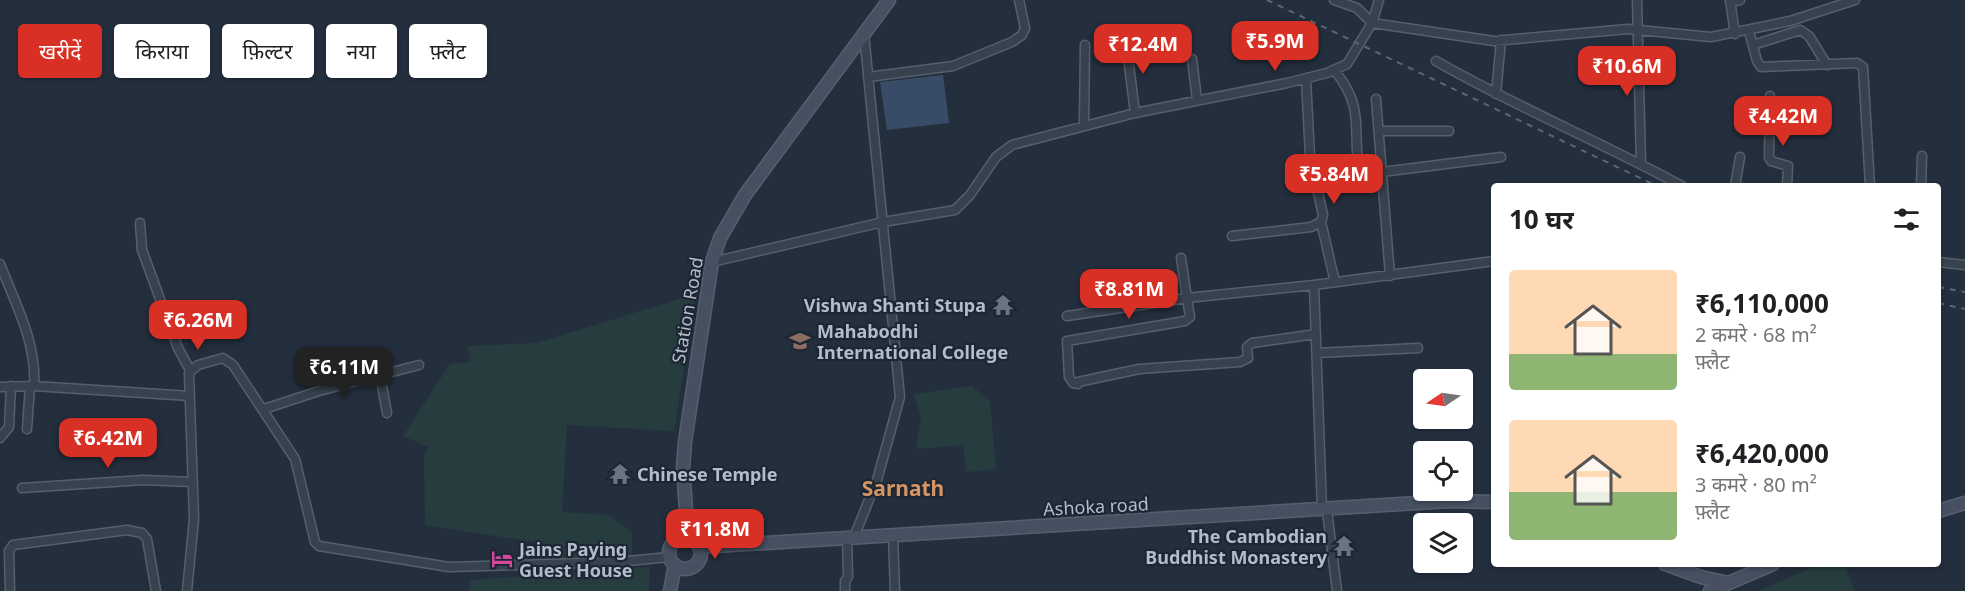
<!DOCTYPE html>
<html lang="hi">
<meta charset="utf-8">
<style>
:root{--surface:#fff;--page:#f6f6f6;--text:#202124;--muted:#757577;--accent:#d93025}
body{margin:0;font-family:"Noto Sans","Noto Sans Devanagari",sans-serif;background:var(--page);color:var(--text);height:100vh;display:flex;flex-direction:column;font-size:22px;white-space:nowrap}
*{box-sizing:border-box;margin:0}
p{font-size:20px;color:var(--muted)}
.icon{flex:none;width:33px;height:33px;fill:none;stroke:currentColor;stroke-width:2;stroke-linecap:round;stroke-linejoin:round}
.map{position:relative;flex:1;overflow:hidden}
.drawer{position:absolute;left:1491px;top:183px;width:450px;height:384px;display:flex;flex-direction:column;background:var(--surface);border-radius:6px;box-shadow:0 2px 4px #0004}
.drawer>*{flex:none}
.top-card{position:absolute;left:18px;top:24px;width:570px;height:54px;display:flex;gap:12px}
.needle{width:39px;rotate:257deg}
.tools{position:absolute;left:1413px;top:369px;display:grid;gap:12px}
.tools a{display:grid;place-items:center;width:60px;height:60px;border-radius:6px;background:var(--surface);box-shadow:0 2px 4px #0004;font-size:30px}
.price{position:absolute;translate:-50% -51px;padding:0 14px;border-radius:12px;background:var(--accent);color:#fff;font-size:20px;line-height:39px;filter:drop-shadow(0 2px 3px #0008)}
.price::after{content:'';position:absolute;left:50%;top:36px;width:18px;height:14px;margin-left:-9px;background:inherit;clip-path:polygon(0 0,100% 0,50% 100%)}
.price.on{background:#222;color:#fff}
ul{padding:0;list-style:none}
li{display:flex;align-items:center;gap:18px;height:150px;padding:0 18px}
li span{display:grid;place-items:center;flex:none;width:168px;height:120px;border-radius:6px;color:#555}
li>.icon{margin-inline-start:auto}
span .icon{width:72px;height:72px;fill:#fffc;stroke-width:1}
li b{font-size:26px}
h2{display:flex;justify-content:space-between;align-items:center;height:72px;padding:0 18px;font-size:26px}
.chip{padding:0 21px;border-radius:6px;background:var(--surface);box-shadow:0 2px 4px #0004;font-size:21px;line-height:54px}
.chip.on{background:var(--accent);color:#fff}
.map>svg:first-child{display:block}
.green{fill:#263c3f}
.water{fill:#394c67}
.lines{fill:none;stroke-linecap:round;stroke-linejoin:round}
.street-casing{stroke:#565f6c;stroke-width:11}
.secondary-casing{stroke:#565f6c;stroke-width:15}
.street{stroke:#38414e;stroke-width:8}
.secondary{stroke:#465061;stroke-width:12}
.rail{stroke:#5a6575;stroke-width:2;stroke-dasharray:6 6;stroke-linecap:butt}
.labels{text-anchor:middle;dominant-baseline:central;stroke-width:4.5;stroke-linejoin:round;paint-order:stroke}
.poi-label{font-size:18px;font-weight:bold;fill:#b4bcc9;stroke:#1d2633;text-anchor:start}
.street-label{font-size:18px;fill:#b4bcc9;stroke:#1d2633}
.quarter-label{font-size:21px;font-weight:bold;fill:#d59563;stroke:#1d2633}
</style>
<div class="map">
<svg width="1965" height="591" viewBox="0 0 1965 591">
<rect width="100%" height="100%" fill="#242f3e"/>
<path class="green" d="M696,294L674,431L567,425L562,512L609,515L632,532V557L540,562V543L425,525L424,457L428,447L403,436L450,364L471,362L467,346L536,343Z
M972,386L990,401L996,469L966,472L963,445L916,449L921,417L914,394Z
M1820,564H1845L1854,591H1757Z
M650,567L649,591H468L471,580Z"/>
<path class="water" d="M943,75L949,123L887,130L880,82Z"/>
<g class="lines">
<defs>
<path id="street" d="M1334,0L1357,8L1372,23L1379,0
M1637,0L1641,164
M1730,0L1735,34
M1730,2L1740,0
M1749,31L1757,61L1761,67L1857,63L1863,67L1870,186
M1126,41L1135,113
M1753,45L1800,30L1809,36L1827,65
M1192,59L1197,100
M1436,61C1516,107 1601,142 1682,186
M1334,70C1367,109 1351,132 1360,177L1365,183L1383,185
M868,77L953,66L1012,42L1022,35L1025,28L1019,0
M1496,94L1501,40
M1770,96L1769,157L1771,161L1788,166L1787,186
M1376,99L1390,276
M1084,125L1085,45
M1379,131H1449
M1382,172L1501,157
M1735,186L1740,157
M1921,186L1922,156
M1321,222L1335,282
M140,223L142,250L178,348L190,370
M1232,236L1311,227L1321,222L1323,215L1310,157L1306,79
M712,262L883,222L955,210L970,195L996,157L1012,145L1135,113L1287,83L1327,73L1347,64L1372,23L1494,41L1628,29L1711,37L1790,21L1855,0
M1938,262L1965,265
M0,264C15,303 37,343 34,386
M1067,316L1187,298L1181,258
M1317,353L1418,348
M380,375L387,413
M1078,382L1139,369L1240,362L1248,358L1247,347L1252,343L1316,334
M1078,384L1073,383L1069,377L1067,341L1185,321L1190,317L1187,298L1314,285
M0,387L34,386L190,396
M264,409L319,391L419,365
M27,429L30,386
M0,438L9,427L11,386
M22,488L143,480L193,482
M1322,510L1314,285L1494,261
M1327,510L1337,591
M893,535L895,591
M854,537L877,480L900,397L864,34
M10,591L9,551L13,545L127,530L142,533L147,539L156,591
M187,591L194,519L189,373L198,365L223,358L233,365L295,459L315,542L319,546L449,567L618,562L669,557
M845,591V581L848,577L847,537"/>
<path id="secondary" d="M1938,511L1965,503
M688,537L683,468L685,442L712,262L720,238L745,195L889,0
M669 553a16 16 0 1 1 32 0a16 16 0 1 1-32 0Z
M699,547L1450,501L1494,502
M1665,564L1701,577L1728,583
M670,591L675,565
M1710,591L1773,564"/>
</defs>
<use href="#street" class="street-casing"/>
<use href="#secondary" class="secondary-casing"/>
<use href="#street" class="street"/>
<use href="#secondary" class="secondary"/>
<path class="rail" d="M1267,0L1657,186
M1938,287L1965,292
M1938,303L1965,309"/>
</g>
<defs>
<symbol id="temple-bare" viewBox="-9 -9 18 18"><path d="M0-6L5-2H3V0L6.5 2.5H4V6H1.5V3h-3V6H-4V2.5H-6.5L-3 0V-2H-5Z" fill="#6b7280" stroke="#1d2633" stroke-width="2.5" paint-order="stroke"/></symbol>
<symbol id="university-bare" viewBox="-9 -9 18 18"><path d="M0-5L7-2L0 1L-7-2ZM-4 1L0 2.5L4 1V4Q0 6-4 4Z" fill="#8d6e63" stroke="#1d2633" stroke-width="2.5" paint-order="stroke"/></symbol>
<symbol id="hotel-bare" viewBox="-9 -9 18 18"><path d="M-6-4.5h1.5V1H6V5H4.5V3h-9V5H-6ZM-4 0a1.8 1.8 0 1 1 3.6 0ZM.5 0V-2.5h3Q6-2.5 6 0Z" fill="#d1479c" stroke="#1d2633" stroke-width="2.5" paint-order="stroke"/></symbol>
</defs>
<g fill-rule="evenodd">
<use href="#temple-bare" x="988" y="290" width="30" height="30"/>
<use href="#university-bare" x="785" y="326" width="30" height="30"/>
<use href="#temple-bare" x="605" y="459" width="30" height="30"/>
<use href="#temple-bare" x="1329" y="531" width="30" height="30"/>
<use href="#hotel-bare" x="487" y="544" width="30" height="30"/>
</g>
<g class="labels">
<g class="poi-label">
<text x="986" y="305" text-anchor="end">Vishwa Shanti Stupa</text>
<text x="817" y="331">Mahabodhi<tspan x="817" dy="21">International College</tspan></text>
<text x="637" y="474">Chinese Temple</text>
<text x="1327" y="536" text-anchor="end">The Cambodian<tspan x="1327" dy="21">Buddhist Monastery</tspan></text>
<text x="519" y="549">Jains Paying<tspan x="519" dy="21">Guest House</tspan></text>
</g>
<g class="street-label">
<text transform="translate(687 310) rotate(-80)">Station Road</text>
<text transform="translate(1096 506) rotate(-3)">Ashoka road</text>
</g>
<g class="quarter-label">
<text x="903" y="488">Sarnath</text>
</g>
</g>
</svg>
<div class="tools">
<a><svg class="needle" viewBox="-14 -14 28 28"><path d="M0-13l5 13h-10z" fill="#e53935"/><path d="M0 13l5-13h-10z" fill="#757577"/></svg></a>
<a><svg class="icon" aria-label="locate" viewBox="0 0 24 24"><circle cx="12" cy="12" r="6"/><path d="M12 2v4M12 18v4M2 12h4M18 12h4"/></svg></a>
<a><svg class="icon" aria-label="layers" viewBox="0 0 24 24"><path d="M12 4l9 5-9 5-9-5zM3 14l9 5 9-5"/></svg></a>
</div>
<b class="price" style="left:1275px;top:72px">₹5.9M</b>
<b class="price" style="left:1143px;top:75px">₹12.4M</b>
<b class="price" style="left:1627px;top:97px">₹10.6M</b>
<b class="price" style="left:1783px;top:147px">₹4.42M</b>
<b class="price" style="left:1334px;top:205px">₹5.84M</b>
<b class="price" style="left:1129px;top:320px">₹8.81M</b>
<b class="price" style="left:198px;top:351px">₹6.26M</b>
<b class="price on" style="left:344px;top:398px">₹6.11M</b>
<b class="price" style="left:108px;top:469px">₹6.42M</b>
<b class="price" style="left:715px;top:560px">₹11.8M</b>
<div class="top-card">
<a class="chip on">खरीदें</a>
<a class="chip">किराया</a>
<a class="chip">फ़िल्टर</a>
<a class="chip">नया</a>
<a class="chip">फ़्लैट</a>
</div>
<section class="drawer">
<h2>10 घर<svg class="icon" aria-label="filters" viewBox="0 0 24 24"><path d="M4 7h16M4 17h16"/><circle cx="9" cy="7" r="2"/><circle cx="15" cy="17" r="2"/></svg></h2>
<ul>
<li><span style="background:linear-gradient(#ffd9b3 70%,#8fb573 0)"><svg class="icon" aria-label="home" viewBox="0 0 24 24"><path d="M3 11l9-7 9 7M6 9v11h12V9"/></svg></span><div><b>₹6,110,000</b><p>2 कमरे · 68 m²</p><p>फ़्लैट</p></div></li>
<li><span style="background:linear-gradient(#ffd9b3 60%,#8fb573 0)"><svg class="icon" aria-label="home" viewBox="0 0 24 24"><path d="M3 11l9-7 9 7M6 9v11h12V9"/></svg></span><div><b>₹6,420,000</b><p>3 कमरे · 80 m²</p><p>फ़्लैट</p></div></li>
</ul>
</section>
</div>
